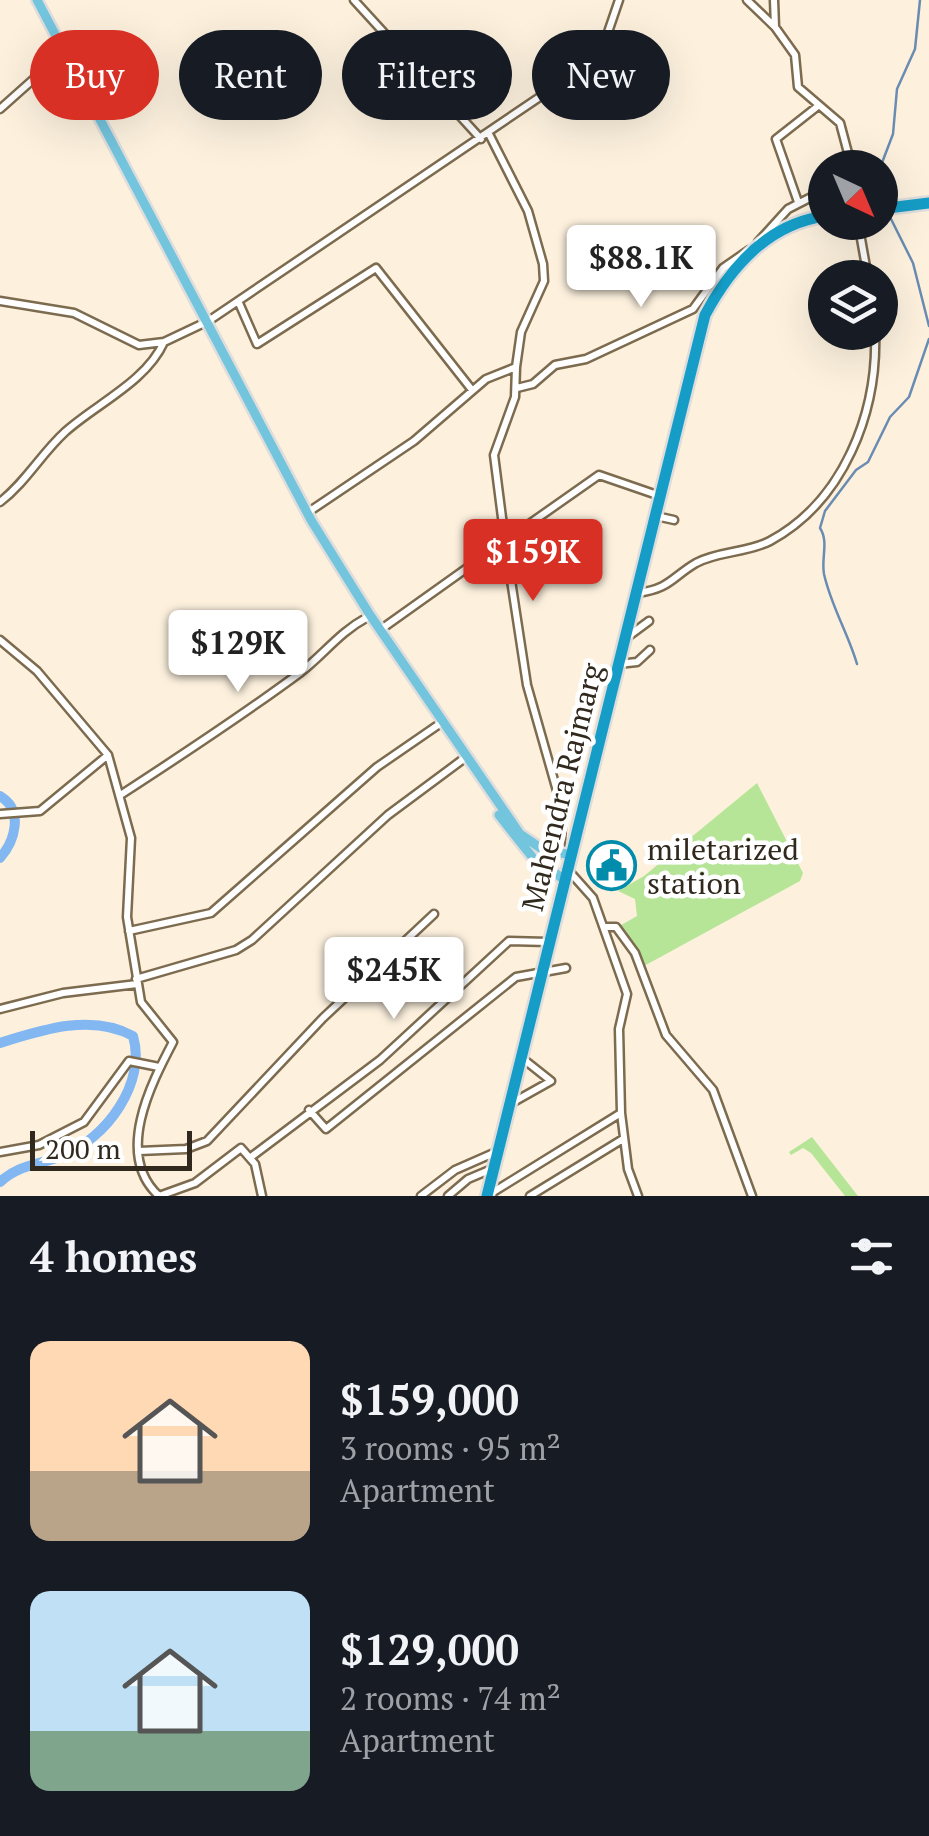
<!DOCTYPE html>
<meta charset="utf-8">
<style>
:root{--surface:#171b24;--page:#20242c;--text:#f1f3f6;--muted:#9ea1a6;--accent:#d93025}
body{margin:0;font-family:"PT Serif",serif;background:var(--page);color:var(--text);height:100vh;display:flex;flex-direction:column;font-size:38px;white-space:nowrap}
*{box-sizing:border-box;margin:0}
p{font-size:32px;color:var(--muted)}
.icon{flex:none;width:55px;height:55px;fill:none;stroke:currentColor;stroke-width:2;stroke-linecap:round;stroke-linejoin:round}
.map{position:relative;height:1196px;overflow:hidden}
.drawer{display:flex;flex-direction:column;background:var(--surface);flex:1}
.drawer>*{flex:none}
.guide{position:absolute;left:30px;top:30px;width:870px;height:90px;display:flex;gap:20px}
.needle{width:65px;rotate:136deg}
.fabs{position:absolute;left:808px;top:150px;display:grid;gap:20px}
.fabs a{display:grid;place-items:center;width:90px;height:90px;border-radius:50%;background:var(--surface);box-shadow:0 10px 40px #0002;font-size:50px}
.scale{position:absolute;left:30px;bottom:25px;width:162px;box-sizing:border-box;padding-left:10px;border:5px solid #31291d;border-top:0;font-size:28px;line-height:35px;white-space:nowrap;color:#31291d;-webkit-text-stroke:8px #fff;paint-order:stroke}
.price{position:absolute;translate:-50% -85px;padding:0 22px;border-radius:10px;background:#fff;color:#222;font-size:32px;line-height:65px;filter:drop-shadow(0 2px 5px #0008)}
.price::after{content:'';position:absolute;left:50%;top:60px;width:30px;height:22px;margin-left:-15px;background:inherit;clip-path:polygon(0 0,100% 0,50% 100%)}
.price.active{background:var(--accent);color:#fff}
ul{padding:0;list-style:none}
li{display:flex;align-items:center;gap:30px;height:250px;padding:0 30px}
li span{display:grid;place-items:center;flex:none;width:280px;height:200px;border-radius:20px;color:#555}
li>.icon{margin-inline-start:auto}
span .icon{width:120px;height:120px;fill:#fffc;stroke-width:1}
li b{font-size:42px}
h2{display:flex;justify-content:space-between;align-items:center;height:120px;padding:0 30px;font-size:42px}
.tag{padding:0 35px;border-radius:45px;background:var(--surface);box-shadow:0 10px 40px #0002;font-size:35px;line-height:90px}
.tag.active{background:var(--accent);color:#fff}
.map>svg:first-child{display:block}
.green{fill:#b6e598}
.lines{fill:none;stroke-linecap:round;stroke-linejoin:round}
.stream{stroke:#6a8cb2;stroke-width:2.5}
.river{stroke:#82b7f2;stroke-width:10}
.minor-casing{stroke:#7d6b4f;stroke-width:11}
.major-casing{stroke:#dedddb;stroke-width:14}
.highway-casing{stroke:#dedddb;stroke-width:16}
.minor{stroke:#fff;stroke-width:6}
.major{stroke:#73c4dd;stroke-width:9}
.highway{stroke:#159dc7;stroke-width:11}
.labels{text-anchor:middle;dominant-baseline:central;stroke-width:9;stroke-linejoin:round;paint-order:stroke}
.street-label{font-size:30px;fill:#31291d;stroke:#fff}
.poi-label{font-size:30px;fill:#31291d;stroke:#fff;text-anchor:start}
</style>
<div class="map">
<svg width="929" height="1196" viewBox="0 0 929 1196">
<rect width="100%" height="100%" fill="#fdf1de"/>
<path class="green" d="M757,783L803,873L800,881L644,966L616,928L637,916L635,899L618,891L644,876Z
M812,1137L858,1196H845L811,1153L803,1148L791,1155L789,1152Z"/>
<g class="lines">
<path class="stream" d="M880,168L893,134L897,89L915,49L920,0
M888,213L913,263L929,326
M857,664C848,633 831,606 824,574C821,558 829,542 820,528L825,511L856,470L868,462L890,417L909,397L929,339"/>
<path class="river" d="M0,796C24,810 15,841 0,858
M0,1043C41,1030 92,1013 133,1036C147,1083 106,1138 64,1155C40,1165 19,1164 0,1182"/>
<defs>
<path id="minor" d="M354,0L481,139
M747,0L775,27
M774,0L775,27L795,55L798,87L840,123L852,168
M0,109L64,52
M489,134L528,211L543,264L544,281L521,332L516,367
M798,202L776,139L818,106
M858,222L868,278
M758,242L788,209L825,190
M0,301L74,313L139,345L164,342L202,324
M239,303L257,344L376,268L472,390
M207,322L559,84L605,41L619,0
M517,388L533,384L555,365L586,359L693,309L723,268L749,250
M0,502C26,482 41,454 65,432C96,404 146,382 164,342
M307,513L414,441L486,379L516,367L515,397L494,455L505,541L599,475L660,496
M656,516L674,520
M637,593C670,589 672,577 696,563C718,551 747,553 770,541C844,501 878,412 875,332
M380,630L505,541L527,685L563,812L560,853
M626,638L649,621
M0,640L37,671L108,755L131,838L127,917L141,1002L173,1042C151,1084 114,1155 159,1196
M618,664L637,662L650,650
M122,794C182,755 243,715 301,672C324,654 340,632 366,618
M0,814L40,811L108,755
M568,870L593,898L627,994L619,1029L621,1113L628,1169L638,1196
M604,927H616L635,953L666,1035L713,1090L752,1196
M129,931L211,913L377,767L438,725
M136,979L236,950L252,940L388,815L462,760
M0,1009L63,993L137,984
M510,1104L551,1081L522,1058
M309,1110L326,1129L516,977L566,968
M139,1151L186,1149L207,1141L323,1018L434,914
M0,1152L39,1145L84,1122L129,1061L159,1067
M251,1157L380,1060L509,941L548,942
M490,1194L621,1113
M159,1196L195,1183L241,1148L255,1164L262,1196
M421,1196L455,1170L496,1152
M448,1196L468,1179L494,1168
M530,1196L623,1139"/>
<path id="major" d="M37,0L311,520L370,615L520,834L542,849L571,855
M499,815L533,858L565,880"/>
<path id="highway" d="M880,209L929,203
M487,1196L705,315C730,268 768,224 825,216"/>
</defs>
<use href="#minor" class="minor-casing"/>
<use href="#major" class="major-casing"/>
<use href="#highway" class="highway-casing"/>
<use href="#minor" class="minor"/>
<use href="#major" class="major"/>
<use href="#highway" class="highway"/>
</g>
<defs>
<symbol id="civic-ring" viewBox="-11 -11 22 22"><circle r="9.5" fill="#fff" stroke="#008caa" stroke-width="1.5"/><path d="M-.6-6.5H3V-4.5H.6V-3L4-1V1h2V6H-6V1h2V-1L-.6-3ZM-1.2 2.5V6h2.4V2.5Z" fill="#008caa"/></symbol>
</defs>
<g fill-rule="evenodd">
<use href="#civic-ring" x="584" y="838" width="55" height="55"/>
</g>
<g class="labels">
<g class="street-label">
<text transform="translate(562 787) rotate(-76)">Mahendra Rajmarg</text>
</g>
<g class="poi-label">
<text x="647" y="849">miletarized<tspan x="647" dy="34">station</tspan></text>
</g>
</g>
</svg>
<div class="fabs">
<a><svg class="needle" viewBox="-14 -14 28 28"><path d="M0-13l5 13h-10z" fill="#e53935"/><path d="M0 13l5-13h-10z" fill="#9ea1a6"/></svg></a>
<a><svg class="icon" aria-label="layers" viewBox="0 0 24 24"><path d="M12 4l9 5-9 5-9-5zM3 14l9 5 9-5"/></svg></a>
</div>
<div class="scale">200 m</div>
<b class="price" style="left:641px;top:310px">$88.1K</b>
<b class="price active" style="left:533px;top:604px">$159K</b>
<b class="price" style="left:238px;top:695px">$129K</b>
<b class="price" style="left:394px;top:1022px">$245K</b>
<div class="guide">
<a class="tag active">Buy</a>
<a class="tag">Rent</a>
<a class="tag">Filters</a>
<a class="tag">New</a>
</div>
</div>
<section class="drawer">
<h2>4 homes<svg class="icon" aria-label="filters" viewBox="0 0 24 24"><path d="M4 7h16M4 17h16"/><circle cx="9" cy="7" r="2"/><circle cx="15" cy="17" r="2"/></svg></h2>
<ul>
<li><span style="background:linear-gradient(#ffd9b3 65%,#b9a48a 0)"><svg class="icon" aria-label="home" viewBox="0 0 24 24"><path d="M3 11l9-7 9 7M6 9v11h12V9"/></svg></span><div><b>$159,000</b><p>3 rooms · 95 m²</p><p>Apartment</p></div></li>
<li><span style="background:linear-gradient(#bfe0f5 70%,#7fa58c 0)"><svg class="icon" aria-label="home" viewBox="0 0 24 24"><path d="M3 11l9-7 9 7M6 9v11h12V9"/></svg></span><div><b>$129,000</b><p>2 rooms · 74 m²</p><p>Apartment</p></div></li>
</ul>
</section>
